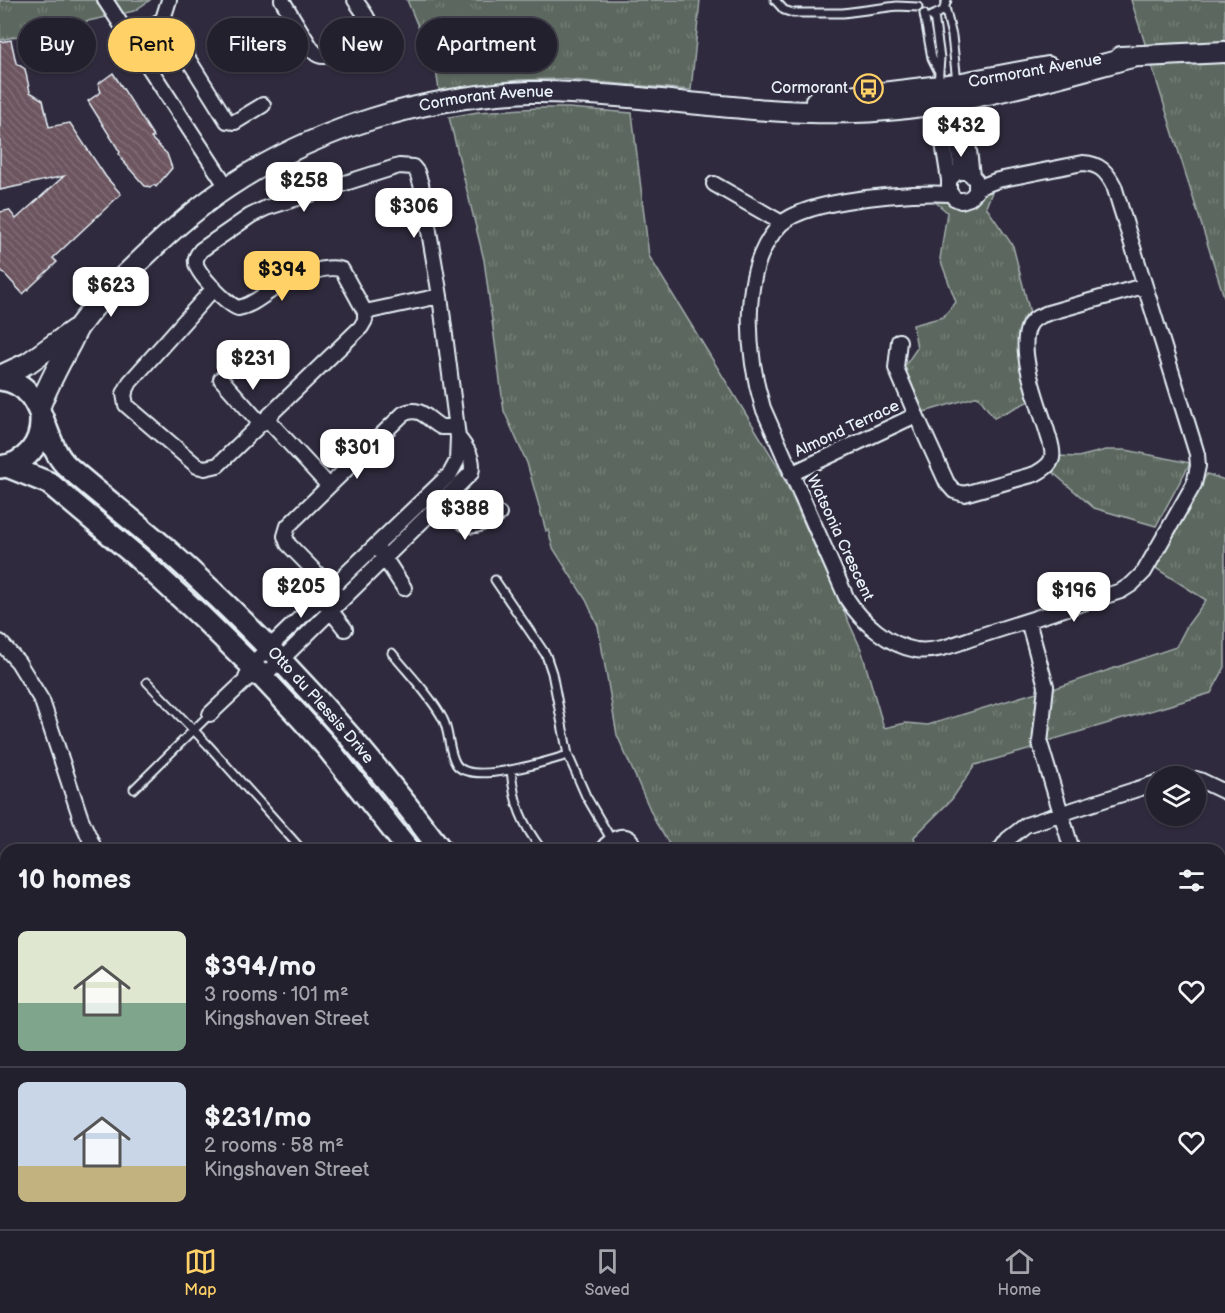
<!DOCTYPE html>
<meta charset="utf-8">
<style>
:root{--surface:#23202e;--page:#2f2d3a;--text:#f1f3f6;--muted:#a3a3aa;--line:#403e4a;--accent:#ffd166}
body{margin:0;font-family:"Balsamiq Sans",sans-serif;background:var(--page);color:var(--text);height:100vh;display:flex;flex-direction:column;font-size:22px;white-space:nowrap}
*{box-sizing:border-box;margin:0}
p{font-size:20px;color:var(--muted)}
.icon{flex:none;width:33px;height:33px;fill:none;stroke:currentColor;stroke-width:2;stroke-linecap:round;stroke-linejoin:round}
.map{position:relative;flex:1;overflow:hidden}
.side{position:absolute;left:0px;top:844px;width:1226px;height:386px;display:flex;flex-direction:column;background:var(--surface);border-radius:18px 18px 0 0;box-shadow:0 2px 4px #0004,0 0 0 2px var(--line)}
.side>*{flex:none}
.hud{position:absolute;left:18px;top:18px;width:600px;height:54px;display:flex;gap:12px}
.fabs{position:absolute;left:1146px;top:766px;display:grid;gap:12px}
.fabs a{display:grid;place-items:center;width:60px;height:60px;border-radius:50%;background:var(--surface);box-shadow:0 2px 4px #0004,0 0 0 2px var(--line);font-size:30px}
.price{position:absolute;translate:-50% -51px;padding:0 14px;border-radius:12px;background:#fff;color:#222;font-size:20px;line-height:39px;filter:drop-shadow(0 2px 3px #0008)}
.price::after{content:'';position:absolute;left:50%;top:36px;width:18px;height:14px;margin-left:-9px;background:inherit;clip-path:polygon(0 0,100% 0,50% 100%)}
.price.active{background:var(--accent);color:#111}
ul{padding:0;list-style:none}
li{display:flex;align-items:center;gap:18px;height:150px;padding:0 18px}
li+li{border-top:2px solid var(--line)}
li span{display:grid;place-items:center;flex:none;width:168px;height:120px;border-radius:9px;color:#555}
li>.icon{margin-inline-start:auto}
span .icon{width:72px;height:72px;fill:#fffc;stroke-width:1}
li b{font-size:26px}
h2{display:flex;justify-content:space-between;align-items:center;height:72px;padding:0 18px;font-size:26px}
.tag{padding:0 21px;border-radius:27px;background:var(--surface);box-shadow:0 2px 4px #0004,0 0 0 2px var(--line);font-size:21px;line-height:54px}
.tag.active{background:var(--accent);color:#111}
.tabs{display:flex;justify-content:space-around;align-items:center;height:84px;border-top:2px solid var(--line);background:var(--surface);font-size:16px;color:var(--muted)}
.tabs a{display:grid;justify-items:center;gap:3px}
.tabs .active{color:var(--accent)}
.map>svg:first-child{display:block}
.grass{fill:url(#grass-tufts);stroke:#a2acab;stroke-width:1.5}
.building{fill:url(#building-back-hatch);stroke:#e8f1f8;stroke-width:1.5}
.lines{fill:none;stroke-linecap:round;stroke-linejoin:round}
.lane-casing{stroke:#e8f1f8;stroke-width:11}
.street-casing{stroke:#e8f1f8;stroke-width:18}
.secondary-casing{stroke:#e8f1f8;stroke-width:24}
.primary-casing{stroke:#e8f1f8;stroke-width:26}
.lane{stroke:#2f2a3d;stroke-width:7}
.street{stroke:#2f2a3d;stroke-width:14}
.secondary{stroke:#2f2a3d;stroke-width:20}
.primary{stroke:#2f2a3d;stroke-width:21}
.labels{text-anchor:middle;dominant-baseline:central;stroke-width:6;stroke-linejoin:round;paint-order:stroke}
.street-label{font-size:16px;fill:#e8f1f8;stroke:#2f2a3d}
.poi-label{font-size:16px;fill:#e8f1f8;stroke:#2f2a3d;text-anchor:end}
</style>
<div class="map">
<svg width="1225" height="1229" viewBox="0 0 1225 1229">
<defs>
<pattern id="grass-tufts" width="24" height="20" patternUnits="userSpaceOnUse" patternTransform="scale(1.5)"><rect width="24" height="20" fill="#5c685e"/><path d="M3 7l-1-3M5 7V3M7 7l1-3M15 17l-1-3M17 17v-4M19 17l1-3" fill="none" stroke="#737e76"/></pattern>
<pattern id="building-back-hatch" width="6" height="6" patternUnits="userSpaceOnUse" patternTransform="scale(1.5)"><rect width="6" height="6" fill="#6c545e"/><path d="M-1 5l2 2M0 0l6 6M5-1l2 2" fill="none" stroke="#816d76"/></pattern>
</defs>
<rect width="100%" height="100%" fill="#2f2a3d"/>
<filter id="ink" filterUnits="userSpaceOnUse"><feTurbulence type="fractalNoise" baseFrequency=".0167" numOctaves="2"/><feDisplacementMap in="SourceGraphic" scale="12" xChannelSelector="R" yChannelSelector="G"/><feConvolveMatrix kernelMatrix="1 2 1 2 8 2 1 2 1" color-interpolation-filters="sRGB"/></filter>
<g filter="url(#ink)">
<path class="grass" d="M0,0H150L134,11L0,40Z
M407,0H700L691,90L559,79L519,80L439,90L436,70Z
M1131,0H1225V300L1142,34Z
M538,108H568L632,113L649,256L779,468L861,649L884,728L906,723L928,725L1043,690L1035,748L975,765L952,799L914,837L917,850H673L656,823L617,735L598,626L586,600L553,548L548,530L546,531L527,463L504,411L484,260L449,117L478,112Z
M996,182L986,207L1013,246L1030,313L1022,319L1018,342L1029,401L994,418L978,396L924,412L904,367L917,348L913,325L943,317L956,302L940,259L947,212L926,194L968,203Z
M1106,450H1126L1190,463L1156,526L1094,508L1050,470L1059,456L1078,457Z
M1207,474L1225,480V667L1211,693L1048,741L1053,689L1176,647L1187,626L1206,600L1154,567Z
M1220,996L1225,1000V1097L1220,1101Z
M905,1224H1170L1195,1229H877Z"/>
<path class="building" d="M11,40L16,63L25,69L30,92L43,100L49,127L70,123L106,177L121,194L53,258L57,262L23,294L0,269V212L9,210L16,219L64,176L0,190V42Z
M113,73L154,137L151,138L167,154L172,168L156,187L154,185L151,187L145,186L121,159L122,158L119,154L120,152L88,101L101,92L98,84Z"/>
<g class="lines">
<defs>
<path id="lane" d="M775,0L784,10L793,13H843L897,6L918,7
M945,7L952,36L957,82
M924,14L932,58L938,70
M931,16L943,11L947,0
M934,16L940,58L938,85
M495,580L546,655L552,673L568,755L586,796L611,839
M392,653C409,674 430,695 443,719C450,733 448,751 456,764C470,786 548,761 568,755
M147,682L208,745L302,850
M511,770C514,804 522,824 542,850
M134,789L210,714"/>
<path id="street" d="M105,0L227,187
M169,0L163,19L227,121L235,122L263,105
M282,0L311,48C314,52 317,56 323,56C333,55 371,41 371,29C370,19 361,9 355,0
M133,45L140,34L163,19
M142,58L175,38
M957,93L955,129L962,171
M938,96L939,118L949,180V191L954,198L961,201L970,198L976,192V180L968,172H957L949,180
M957,118C970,131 969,157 972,175
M714,184L782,223
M951,194C915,191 807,199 781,224C738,267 747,355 763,408L847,599C862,622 888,645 916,650C937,653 960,642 979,636C1026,621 1074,606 1121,591L1132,584L1144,572L1194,484L1198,466L1197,454L1114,186C1107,172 1100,164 1083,163L998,180L977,188
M214,288L130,382L124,394L126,405L197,466L205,468L218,465L361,327L365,320V312L440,296
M899,341L896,368L916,415
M221,379L261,424
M267,419L328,485
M791,474L916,415L947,483L954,491L964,494L1035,474C1042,470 1050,466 1052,458C1054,449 1049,439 1047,431C1039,405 1017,351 1029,326C1033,318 1040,316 1048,313L1143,286
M444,500C466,527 466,534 499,514
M380,551L404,588
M337,594L288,544L285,536L288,526L403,414C420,405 427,419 441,427H456
M327,606L345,629
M1028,621L1046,686L1040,743L1072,850
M0,642L18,662L42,701L81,819L95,850
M255,678L262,677L285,656L471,473C475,459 466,447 458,437
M210,714L245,681L251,665L450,474L457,461L458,437L440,296L421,184L417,172L413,167L399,166L266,208L250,216L201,250C198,254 195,257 196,263C196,273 228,305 238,308C252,306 263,295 275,288C289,279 327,263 342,270L365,312
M1196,779L1202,781L1225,792
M602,850C611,837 632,828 634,850
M1000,850L1008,839L1026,825L1156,783
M1220,988L1225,996
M1225,1112L1221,1123L1225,1131
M1220,1210L1224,1193L1221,1182L1225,1138
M350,1224L353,1229"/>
<g id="secondary">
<path d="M1121,57L1225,52"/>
<path d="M816,101L957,84L1048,67"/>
<path d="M0,376L28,363L74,330"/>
<path id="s1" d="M39,408C48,384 59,364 71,342C74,336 76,330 80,325C99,299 124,276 147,254C172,230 199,206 228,187C316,128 424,96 530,92C567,91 604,95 640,98C712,105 783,114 855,112C950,109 1042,81 1132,57"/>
<path d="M1220,1203L1225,1204"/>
<path d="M1220,1221H1225"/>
<path d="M820,1229L837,1224"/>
</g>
<g id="primary">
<path id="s2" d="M0,379C48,384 39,441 68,467C100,495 134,521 166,549C267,639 360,742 441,850"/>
<path d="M7,466L49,483L136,556L202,617L251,665L300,717L327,747L409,850"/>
<path d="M0,467C26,464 42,444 41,419"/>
<path d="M631,1224L632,1229"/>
<path d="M660,1224L664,1229"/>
</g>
</defs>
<use href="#lane" class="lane-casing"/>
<use href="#street" class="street-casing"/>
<use href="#secondary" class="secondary-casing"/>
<use href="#primary" class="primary-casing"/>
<use href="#lane" class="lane"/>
<use href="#street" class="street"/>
<use href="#secondary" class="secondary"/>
<use href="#primary" class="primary"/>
</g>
</g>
<defs>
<symbol id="bus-ring" viewBox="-11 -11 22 22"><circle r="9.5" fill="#2f2a3d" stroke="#ffd166" stroke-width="1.5"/><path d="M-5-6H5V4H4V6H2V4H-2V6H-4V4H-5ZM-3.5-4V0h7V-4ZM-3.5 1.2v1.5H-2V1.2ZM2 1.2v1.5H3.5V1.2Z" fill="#ffd166"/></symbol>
</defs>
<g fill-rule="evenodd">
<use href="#bus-ring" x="852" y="72" width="33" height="33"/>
</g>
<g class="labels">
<g class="street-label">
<text transform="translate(1035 71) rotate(-10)">Cormorant Avenue</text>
<text stroke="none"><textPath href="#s1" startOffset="572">Cormorant Avenue</textPath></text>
<text transform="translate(847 429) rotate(-25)">Almond Terrace</text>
<text transform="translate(840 538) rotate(65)">Watsonia Crescent</text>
<text stroke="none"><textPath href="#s2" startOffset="465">Otto du Plessis Drive</textPath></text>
</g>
<g class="poi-label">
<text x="848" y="88">Cormorant</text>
</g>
</g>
</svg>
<div class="fabs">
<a><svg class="icon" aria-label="layers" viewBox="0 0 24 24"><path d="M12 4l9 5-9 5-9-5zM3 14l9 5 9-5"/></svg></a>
</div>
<b class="price" style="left:961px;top:158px">$432</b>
<b class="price" style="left:304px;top:213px">$258</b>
<b class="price" style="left:414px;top:239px">$306</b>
<b class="price active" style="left:282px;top:302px">$394</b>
<b class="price" style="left:111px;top:318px">$623</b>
<b class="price" style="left:253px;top:391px">$231</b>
<b class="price" style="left:357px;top:480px">$301</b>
<b class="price" style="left:465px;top:541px">$388</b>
<b class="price" style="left:301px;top:619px">$205</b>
<b class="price" style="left:1074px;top:623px">$196</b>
<div class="hud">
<a class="tag">Buy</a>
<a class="tag active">Rent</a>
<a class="tag">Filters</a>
<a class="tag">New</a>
<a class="tag">Apartment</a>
</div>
<section class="side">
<h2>10 homes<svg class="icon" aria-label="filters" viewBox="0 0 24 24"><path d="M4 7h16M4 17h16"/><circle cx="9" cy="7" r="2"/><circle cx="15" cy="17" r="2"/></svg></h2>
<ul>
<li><span style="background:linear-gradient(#dfe7d0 60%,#7fa58c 0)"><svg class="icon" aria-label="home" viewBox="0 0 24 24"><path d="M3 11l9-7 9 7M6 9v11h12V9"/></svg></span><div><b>$394/mo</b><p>3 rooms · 101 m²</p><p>Kingshaven Street</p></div><svg class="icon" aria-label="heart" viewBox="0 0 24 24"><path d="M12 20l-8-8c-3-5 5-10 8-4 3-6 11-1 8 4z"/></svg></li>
<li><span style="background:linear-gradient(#c9d6e8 70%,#c2b280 0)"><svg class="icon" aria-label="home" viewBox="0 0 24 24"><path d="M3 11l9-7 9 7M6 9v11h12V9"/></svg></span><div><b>$231/mo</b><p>2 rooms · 58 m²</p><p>Kingshaven Street</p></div><svg class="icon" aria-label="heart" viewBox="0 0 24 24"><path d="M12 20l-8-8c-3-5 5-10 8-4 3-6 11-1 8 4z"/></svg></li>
</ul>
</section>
</div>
<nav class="tabs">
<a class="active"><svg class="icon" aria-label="map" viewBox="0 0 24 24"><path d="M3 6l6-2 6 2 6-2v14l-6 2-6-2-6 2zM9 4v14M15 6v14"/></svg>Map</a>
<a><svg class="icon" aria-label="saved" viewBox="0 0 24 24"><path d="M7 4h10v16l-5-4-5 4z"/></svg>Saved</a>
<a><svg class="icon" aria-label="home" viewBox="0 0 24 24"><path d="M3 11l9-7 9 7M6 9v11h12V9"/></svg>Home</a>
</nav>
